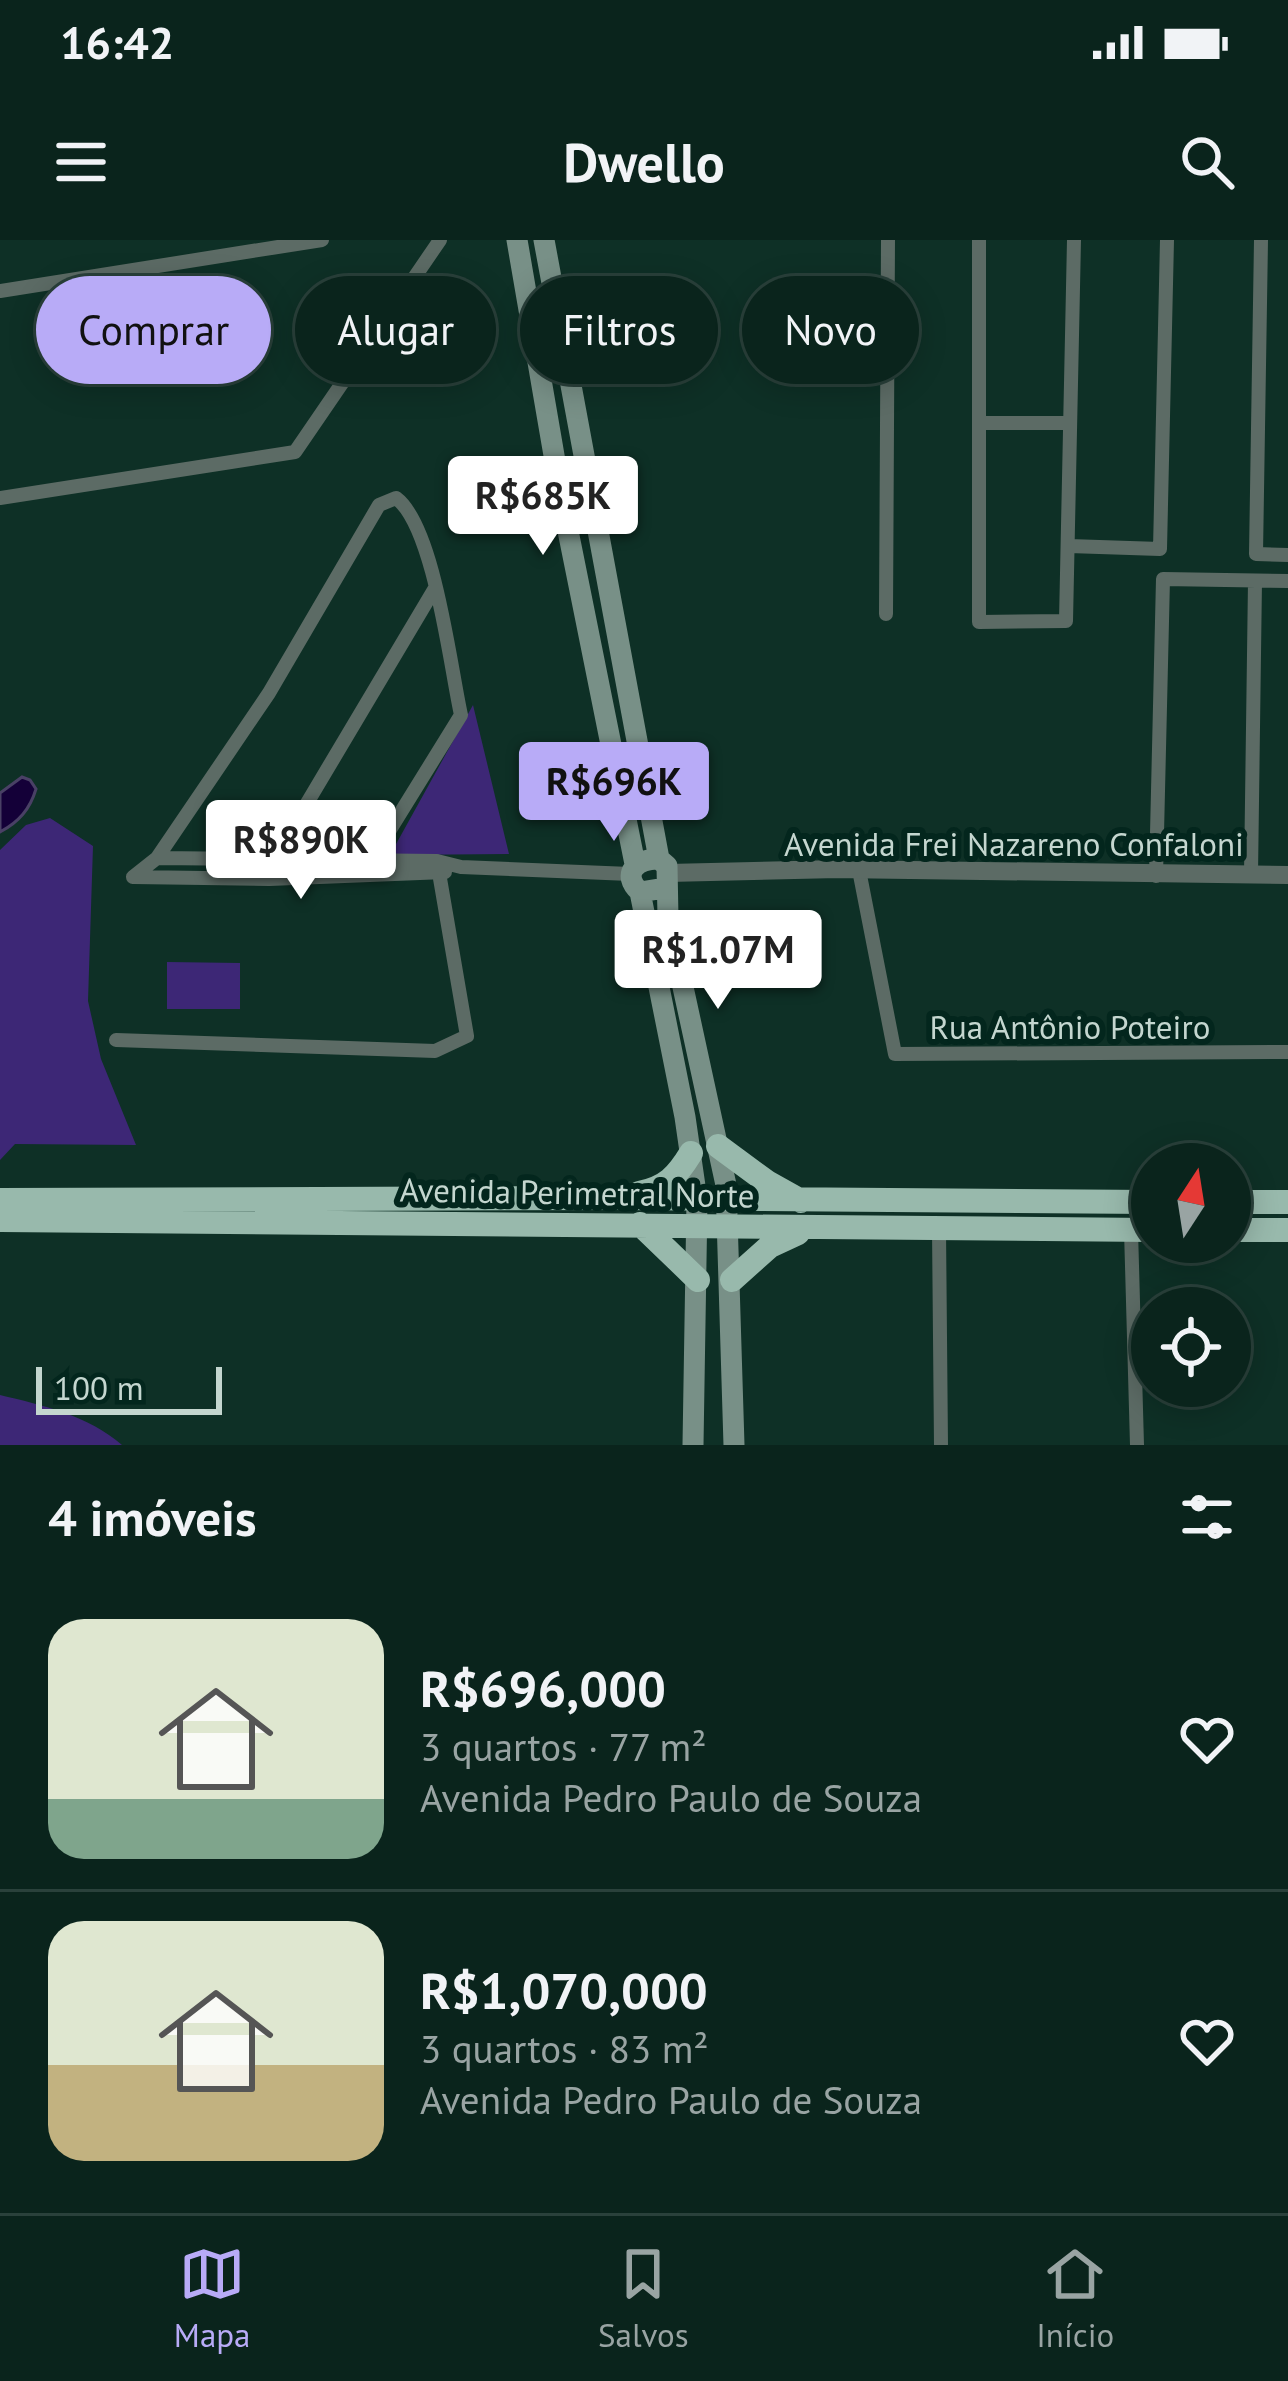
<!DOCTYPE html>
<html lang="pt">
<meta charset="utf-8">
<style>
:root{--surface:#0a241c;--page:#183029;--text:#f1f3f6;--muted:#99a4a3;--line:#2a413b;--accent:#b8abf7}
body{margin:0;font-family:"PT Sans",sans-serif;background:var(--page);color:var(--text);height:100vh;display:flex;flex-direction:column;font-size:45px;white-space:nowrap}
*{box-sizing:border-box;margin:0}
p{font-size:39px;color:var(--muted)}
.icon{flex:none;width:66px;height:66px;fill:none;stroke:currentColor;stroke-width:2;stroke-linecap:round;stroke-linejoin:round}
.map{position:relative;height:1205px;overflow:hidden}
.sheet{display:flex;flex-direction:column;background:var(--surface);flex:1}
.sheet>*{flex:none}
.banner{position:absolute;left:36px;top:36px;width:1218px;height:108px;display:flex;gap:24px}
.needle{width:78px;rotate:12deg}
.controls{position:absolute;left:1131px;top:903px;display:grid;gap:24px}
.controls a{display:grid;place-items:center;width:120px;height:120px;border-radius:50%;background:var(--surface);box-shadow:0 6px 30px #0003,0 0 0 3px var(--line);font-size:60px}
.scale{position:absolute;left:36px;bottom:30px;width:186px;box-sizing:border-box;padding-left:12px;border:6px solid #c4d6cf;border-top:0;font-size:33px;line-height:42px;white-space:nowrap;color:#c4d6cf;-webkit-text-stroke:9px #03261d;paint-order:stroke}
.price{position:absolute;translate:-50% -102px;padding:0 27px;border-radius:12px;background:#fff;color:#222;font-size:39px;line-height:78px;filter:drop-shadow(0 3px 6px #0008)}
.price::after{content:'';position:absolute;left:50%;top:72px;width:36px;height:27px;margin-left:-18px;background:inherit;clip-path:polygon(0 0,100% 0,50% 100%)}
.price.selected{background:var(--accent);color:#111}
ul{padding:0;list-style:none}
li{display:flex;align-items:center;gap:36px;height:300px;padding:0 48px}
li+li{border-top:3px solid var(--line)}
li span{display:grid;place-items:center;flex:none;width:336px;height:240px;border-radius:36px;color:#555}
li>.icon{margin-inline-start:auto}
span .icon{width:144px;height:144px;fill:#fffc;stroke-width:1}
li b{font-size:51px}
h2{display:flex;justify-content:space-between;align-items:center;height:144px;padding:0 48px;font-size:51px}
.pill{padding:0 42px;border-radius:54px;background:var(--surface);box-shadow:0 6px 30px #0003,0 0 0 3px var(--line);font-size:42px;line-height:108px}
.pill.selected{background:var(--accent);color:#111}
.status{display:flex;justify-content:space-between;align-items:center;height:84px;padding:0 60px;background:var(--surface);direction:ltr}
.status svg{height:33px;fill:currentColor}
header{display:flex;justify-content:space-between;align-items:center;height:156px;padding:0 48px;background:var(--surface);font-size:54px;font-weight:800}
.tab-bar{display:flex;justify-content:space-around;align-items:center;height:168px;border-top:3px solid var(--line);background:var(--surface);font-size:33px;color:var(--muted)}
.tab-bar a{display:grid;justify-items:center;gap:6px}
.tab-bar .selected{color:var(--accent)}
.map>svg:first-child{display:block}
.green{fill:#3d2776}
.water{fill:#140038;stroke:#494065;stroke-width:3}
.lines{fill:none;stroke-linecap:round;stroke-linejoin:round}
.minor{stroke:#5c6b65;stroke-width:14}
.tertiary{stroke:#5c6b65;stroke-width:18}
.secondary{stroke:#789087;stroke-width:21}
.trunk{stroke:#98b9ac;stroke-width:24}
.labels{text-anchor:middle;dominant-baseline:central;stroke-width:12;stroke-linejoin:round;paint-order:stroke}
.street-label{font-size:33px;fill:#c4d6cf;stroke:#03261d}
</style>
<div class="status"><b>16:42</b><svg viewBox="0 0 49 12"><path d="M0 12V9h3v3zM5 12V6h3v6zM10 12V3h3v9zM15 12V0h3v12zM26 1h20v11H26zM47 4h2v5h-2z"/></svg></div>
<header><svg class="icon" aria-label="menu" viewBox="0 0 24 24"><path d="M4 6h16M4 12h16M4 18h16"/></svg>Dwello<svg class="icon" aria-label="search" viewBox="0 0 24 24"><circle cx="10" cy="10" r="6"/><path d="M15 15l6 6"/></svg></header>
<div class="map">
<svg width="1288" height="1205" viewBox="0 0 1288 1205">
<rect width="100%" height="100%" fill="#0e3026"/>
<path class="green" d="M473,465L509,614L390,615Z
M50,578L93,606L88,761L101,819L136,905L15,904L0,920V610L26,585Z
M167,722L240,723V769H167Z
M0,1155C42,1165 89,1176 122,1205H0Z"/>
<path class="water" d="M22,537L30,540L36,549C30,569 19,582 0,592V553Z"/>
<g class="lines">
<path class="minor" d="M979,0V382L1066,381L1074,0
M1261,0L1256,314L1288,315
M0,51L322,0
M979,183H1069
M0,258L295,212L440,0
M1069,306L1160,309L1167,0
M886,374L888,0
M157,618L437,621L461,627L630,634
M272,622L435,348
M859,630L895,814L1288,812
M1251,635L1255,341
M1156,636L1163,339L1288,341
M133,637L157,618L269,453L379,265L396,258C434,286 450,425 461,475L362,635
M133,637L269,639L445,632
M116,800L435,811L467,796L437,621
M939,989L941,1205
M1131,990L1137,1205"/>
<path class="tertiary" d="M668,633L838,629L1288,635"/>
<path class="secondary" d="M517,0L561,256L635,624
M544,0L659,619
M665,648L640,652C620,634 637,618 659,619L667,626L668,678L726,945L734,1205
M640,652L685,877L697,960L693,1205"/>
<path class="trunk" d="M718,906L767,942L801,961
M639,953C666,948 677,936 691,913
M0,960L614,958L1152,962
M1230,962H1288
M0,980L1152,990
M640,984L698,1040
M1230,990H1288
M732,1040L770,1006L798,993"/>
</g>
<g class="labels">
<g class="street-label">
<text x="1014" y="603">Avenida Frei Nazareno Confaloni</text>
<text x="1070" y="786">Rua Antônio Poteiro</text>
<text transform="translate(577 952) rotate(1)">Avenida Perimetral Norte</text>
</g>
</g>
</svg>
<div class="controls">
<a><svg class="needle" viewBox="-14 -14 28 28"><path d="M0-13l5 13h-10z" fill="#e53935"/><path d="M0 13l5-13h-10z" fill="#99a4a3"/></svg></a>
<a><svg class="icon" aria-label="locate" viewBox="0 0 24 24"><circle cx="12" cy="12" r="6"/><path d="M12 2v4M12 18v4M2 12h4M18 12h4"/></svg></a>
</div>
<div class="scale">100 m</div>
<b class="price" style="left:543px;top:318px">R$685K</b>
<b class="price selected" style="left:614px;top:604px">R$696K</b>
<b class="price" style="left:301px;top:662px">R$890K</b>
<b class="price" style="left:718px;top:772px">R$1.07M</b>
<div class="banner">
<a class="pill selected">Comprar</a>
<a class="pill">Alugar</a>
<a class="pill">Filtros</a>
<a class="pill">Novo</a>
</div>
</div>
<section class="sheet">
<h2>4 imóveis<svg class="icon" aria-label="filters" viewBox="0 0 24 24"><path d="M4 7h16M4 17h16"/><circle cx="9" cy="7" r="2"/><circle cx="15" cy="17" r="2"/></svg></h2>
<ul>
<li><span style="background:linear-gradient(#dfe7d0 75%,#7fa58c 0)"><svg class="icon" aria-label="home" viewBox="0 0 24 24"><path d="M3 11l9-7 9 7M6 9v11h12V9"/></svg></span><div><b>R$696,000</b><p>3 quartos · 77 m²</p><p>Avenida Pedro Paulo de Souza</p></div><svg class="icon" aria-label="heart" viewBox="0 0 24 24"><path d="M12 20l-8-8c-3-5 5-10 8-4 3-6 11-1 8 4z"/></svg></li>
<li><span style="background:linear-gradient(#dfe7d0 60%,#c2b280 0)"><svg class="icon" aria-label="home" viewBox="0 0 24 24"><path d="M3 11l9-7 9 7M6 9v11h12V9"/></svg></span><div><b>R$1,070,000</b><p>3 quartos · 83 m²</p><p>Avenida Pedro Paulo de Souza</p></div><svg class="icon" aria-label="heart" viewBox="0 0 24 24"><path d="M12 20l-8-8c-3-5 5-10 8-4 3-6 11-1 8 4z"/></svg></li>
</ul>
</section>
<nav class="tab-bar">
<a class="selected"><svg class="icon" aria-label="map" viewBox="0 0 24 24"><path d="M3 6l6-2 6 2 6-2v14l-6 2-6-2-6 2zM9 4v14M15 6v14"/></svg>Mapa</a>
<a><svg class="icon" aria-label="saved" viewBox="0 0 24 24"><path d="M7 4h10v16l-5-4-5 4z"/></svg>Salvos</a>
<a><svg class="icon" aria-label="home" viewBox="0 0 24 24"><path d="M3 11l9-7 9 7M6 9v11h12V9"/></svg>Início</a>
</nav>
